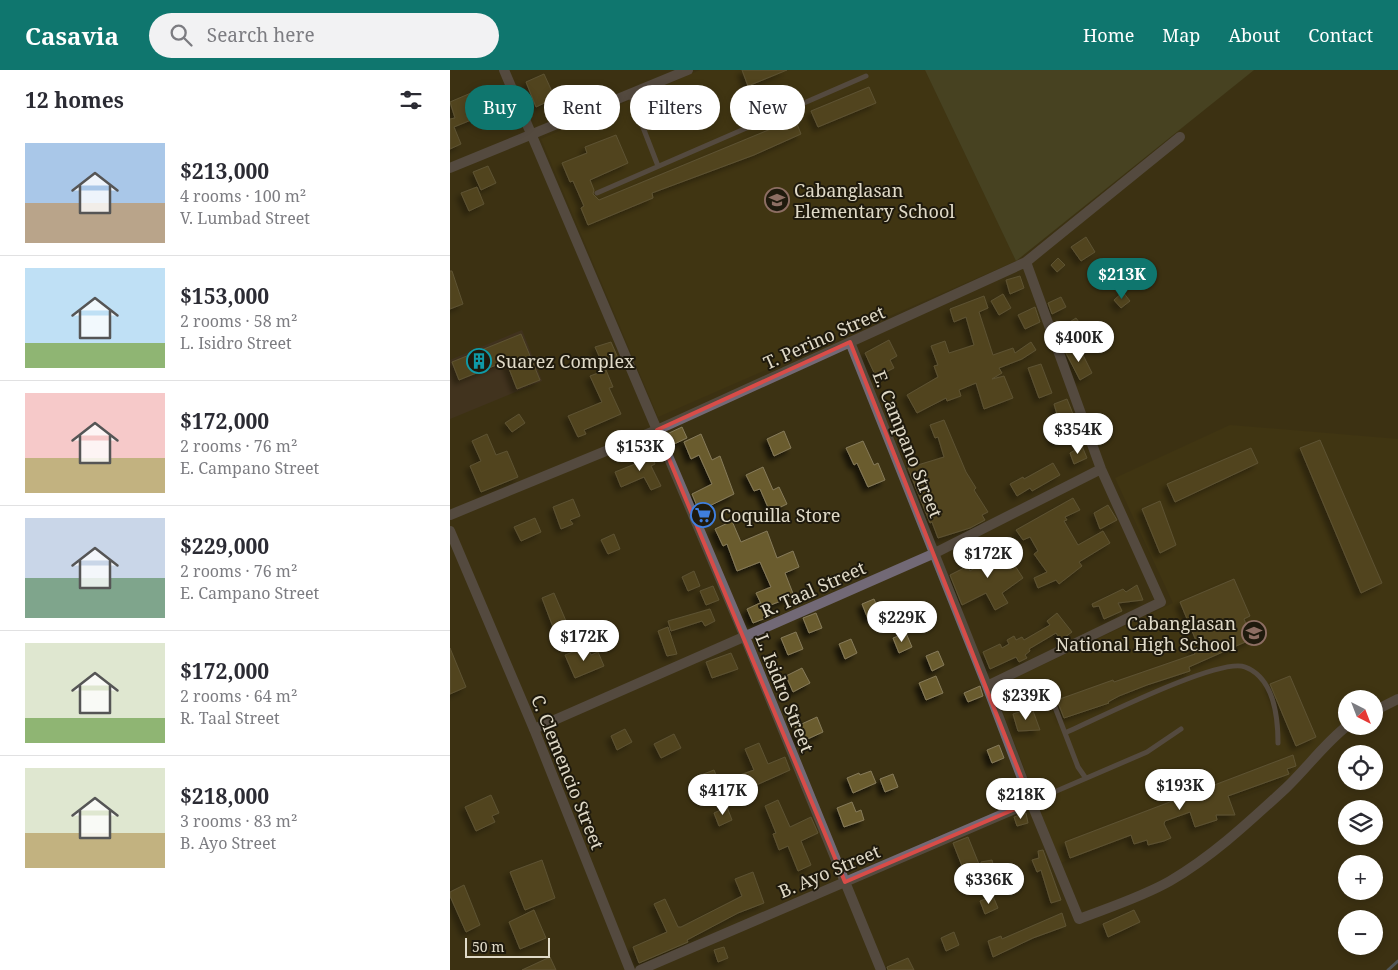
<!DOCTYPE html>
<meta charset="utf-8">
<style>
:root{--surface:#fff;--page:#f2f2f3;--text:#2b2b33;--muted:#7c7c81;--line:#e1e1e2;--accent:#0f766e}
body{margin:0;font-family:"Noto Serif",serif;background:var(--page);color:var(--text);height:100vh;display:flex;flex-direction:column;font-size:19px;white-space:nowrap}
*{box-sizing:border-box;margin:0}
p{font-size:16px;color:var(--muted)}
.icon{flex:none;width:28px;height:28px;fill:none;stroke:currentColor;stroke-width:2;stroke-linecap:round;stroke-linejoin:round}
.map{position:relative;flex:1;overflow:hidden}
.drawer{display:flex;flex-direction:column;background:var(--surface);width:450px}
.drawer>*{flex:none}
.guide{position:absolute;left:15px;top:15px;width:475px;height:45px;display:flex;gap:10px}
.needle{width:32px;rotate:138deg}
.fabs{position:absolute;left:888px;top:620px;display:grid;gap:10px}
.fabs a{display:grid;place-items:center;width:45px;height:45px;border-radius:50%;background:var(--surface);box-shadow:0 2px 8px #0003;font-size:25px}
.scale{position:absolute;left:15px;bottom:12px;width:85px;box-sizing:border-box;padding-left:5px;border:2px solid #e0dac8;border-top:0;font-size:14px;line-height:18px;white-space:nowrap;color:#e0dac8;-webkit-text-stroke:4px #1f1a0d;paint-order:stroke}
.price{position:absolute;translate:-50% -42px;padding:0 11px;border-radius:18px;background:#fff;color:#222;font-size:16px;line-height:32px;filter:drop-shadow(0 1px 2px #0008)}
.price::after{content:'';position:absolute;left:50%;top:30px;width:15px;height:11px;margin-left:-8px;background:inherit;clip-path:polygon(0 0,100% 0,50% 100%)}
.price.selected{background:var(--accent);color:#fff}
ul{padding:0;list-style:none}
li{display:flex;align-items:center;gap:15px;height:125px;padding:0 25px}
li+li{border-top:1px solid var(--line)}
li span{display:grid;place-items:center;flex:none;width:140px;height:100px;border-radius:0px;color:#555}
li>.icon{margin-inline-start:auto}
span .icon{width:60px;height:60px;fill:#fffc;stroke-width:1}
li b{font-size:21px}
h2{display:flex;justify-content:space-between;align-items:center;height:60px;padding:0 25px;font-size:21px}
.pill{padding:0 18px;border-radius:22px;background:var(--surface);box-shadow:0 2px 8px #0003;font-size:18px;line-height:45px}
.pill.selected{background:var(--accent);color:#fff}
header{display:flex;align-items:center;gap:30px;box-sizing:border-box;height:70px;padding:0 25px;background:var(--accent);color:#fff}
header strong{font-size:24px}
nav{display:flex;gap:28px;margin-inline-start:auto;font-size:18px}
.search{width:350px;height:45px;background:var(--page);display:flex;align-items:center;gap:12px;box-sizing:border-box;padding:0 18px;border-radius:28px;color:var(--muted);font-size:19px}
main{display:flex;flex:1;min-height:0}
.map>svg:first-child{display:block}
.commercial{fill:#48352e}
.built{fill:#463a12}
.green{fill:#545834}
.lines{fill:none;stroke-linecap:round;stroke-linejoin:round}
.stream{stroke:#6984aa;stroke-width:3}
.building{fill:#6b5c2f;stroke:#867b5a;filter:url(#shadow)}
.service{stroke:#726976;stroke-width:5}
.minor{stroke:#726976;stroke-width:10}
.tertiary{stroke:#726976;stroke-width:10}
.marked{fill:none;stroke:#d84c48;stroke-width:4;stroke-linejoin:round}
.labels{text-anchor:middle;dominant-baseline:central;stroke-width:4;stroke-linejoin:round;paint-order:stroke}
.poi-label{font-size:18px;fill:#e0dac8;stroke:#1f1a0d;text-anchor:start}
.street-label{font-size:18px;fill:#e0dac8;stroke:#1f1a0d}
</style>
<header>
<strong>Casavia</strong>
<div class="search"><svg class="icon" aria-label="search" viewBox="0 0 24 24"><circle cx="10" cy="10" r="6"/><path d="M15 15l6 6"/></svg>Search here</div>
<nav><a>Home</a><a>Map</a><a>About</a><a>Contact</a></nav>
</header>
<main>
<section class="drawer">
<h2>12 homes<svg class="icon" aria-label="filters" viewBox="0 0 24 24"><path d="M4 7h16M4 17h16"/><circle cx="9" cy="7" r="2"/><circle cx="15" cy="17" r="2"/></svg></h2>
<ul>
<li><span style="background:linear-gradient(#a9c7e8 60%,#b9a48a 0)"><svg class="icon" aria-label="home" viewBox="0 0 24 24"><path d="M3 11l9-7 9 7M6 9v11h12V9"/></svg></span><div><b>$213,000</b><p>4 rooms · 100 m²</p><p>V. Lumbad Street</p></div></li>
<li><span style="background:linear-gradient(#bfe0f5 75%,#8fb573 0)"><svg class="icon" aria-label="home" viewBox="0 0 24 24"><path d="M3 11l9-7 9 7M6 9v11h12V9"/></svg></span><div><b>$153,000</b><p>2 rooms · 58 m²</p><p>L. Isidro Street</p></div></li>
<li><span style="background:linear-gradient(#f6c9c9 65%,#c2b280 0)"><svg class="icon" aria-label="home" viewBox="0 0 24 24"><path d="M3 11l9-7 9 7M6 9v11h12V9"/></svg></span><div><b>$172,000</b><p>2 rooms · 76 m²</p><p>E. Campano Street</p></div></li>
<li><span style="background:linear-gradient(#c9d6e8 60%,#7fa58c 0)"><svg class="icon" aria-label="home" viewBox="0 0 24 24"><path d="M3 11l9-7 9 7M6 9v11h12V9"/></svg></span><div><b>$229,000</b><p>2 rooms · 76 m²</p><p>E. Campano Street</p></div></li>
<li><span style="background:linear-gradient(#dfe7d0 75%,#8fb573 0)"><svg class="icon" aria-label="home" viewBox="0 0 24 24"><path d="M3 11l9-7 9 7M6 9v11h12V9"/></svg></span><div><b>$172,000</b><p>2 rooms · 64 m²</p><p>R. Taal Street</p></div></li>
<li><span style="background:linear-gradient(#dfe7d0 65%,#c2b280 0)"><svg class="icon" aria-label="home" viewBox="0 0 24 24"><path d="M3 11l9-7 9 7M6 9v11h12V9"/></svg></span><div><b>$218,000</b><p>3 rooms · 83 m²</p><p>B. Ayo Street</p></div></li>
</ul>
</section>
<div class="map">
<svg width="948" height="900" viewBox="0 0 948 900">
<defs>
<filter id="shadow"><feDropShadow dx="-4.5" dy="4.5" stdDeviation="2.5" flood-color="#0009"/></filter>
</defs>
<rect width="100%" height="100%" fill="#3c3213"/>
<path class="commercial" d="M72,260L92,311L0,349V290Z"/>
<path class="built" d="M250,0H475L566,191L208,347L91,69Z
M780,355L948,369V625L924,637V629H896V652L840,708L610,793L544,618L723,533L665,408Z"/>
<path class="green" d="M475,0H804L566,191Z"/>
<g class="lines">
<path class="stream" d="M938,900L948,891"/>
</g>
<path class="building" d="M292,0H337L298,16Z
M94,4L105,28L86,37L76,12Z
M419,17L426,33L368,57L361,41Z
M122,18L126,29L114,34L109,23Z
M21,23L31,46L4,57L11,74L0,79V49L5,48L0,32Z
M345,49L351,64L304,85L202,123L203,128L138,155L131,138L134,136L123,111L120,112L112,93L137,83L135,77L166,65L178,93L140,110L144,120L143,124L149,130Z
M38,96L46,113L31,120L23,102Z
M27,117L34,134L19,141L11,123Z
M636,167L645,182L631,191L621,177Z
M608,188L615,195L607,202L601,195Z
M0,201H2L13,234L0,239Z
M570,206L574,218L560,224L556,210Z
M673,222L680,231L671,238L664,230Z
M553,224L561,238L549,245L541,231Z
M534,226L538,238L529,242L543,285L563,278L565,283L581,272L586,280L572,289L549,298L552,303L542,309L554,306L563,328L534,339L526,313L509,320L511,326L497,331L496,328L467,343L457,325L488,307L484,296L488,295L481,276L495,271L499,283L524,275L516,247L504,252L500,239Z
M611,227L616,237L602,244L598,233Z
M585,237L590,252L575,259L568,245Z
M626,248L635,260L624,268L615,255Z
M71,264L90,310L67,319L56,291L9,310L2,292Z
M439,270L447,286L440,290L444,298L426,307L415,283Z
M161,272L168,288L153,295L145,277Z
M629,277L642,303L630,310L616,283Z
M591,294L602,323L589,328L578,298Z
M156,300L163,317L159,318L171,344L134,360L136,364L128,367L118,346L152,332L140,306Z
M617,329L631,364L604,373L600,360L611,358L604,334Z
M69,344L75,353L62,362L55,353Z
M494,350L516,402L526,418L524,420L538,442L532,445L535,450L520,458L488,468L482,452L480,453L458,398L494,387L488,367L485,368L480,355Z
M232,357L237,368L222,375L217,364Z
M334,361L341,378L324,386L317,369Z
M37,364L46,385L57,381L68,407L31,422L20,396L31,391L22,371Z
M251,364L262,390L270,386L284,424L249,441L242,424L262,414L249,385L241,389L234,372Z
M870,370L932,513L911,523L850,378Z
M413,371L424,395L428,393L435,410L418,417L407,393L404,395L396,378Z
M632,376L637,388L624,394L620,383Z
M801,378L808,393L725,432L717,414Z
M199,379L205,394L201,396L211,416L201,420L194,407L171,417L165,402L190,392L187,385Z
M603,393L610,405L582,421L580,418L567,426L560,414L573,407L574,409Z
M313,397L323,420L329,417L337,434L320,442L310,419L304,421L296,405Z
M623,428L630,440L615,447L617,450L614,451L628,475L653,461L660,473L629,492L632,496L609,514L606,510L588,518L584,508L597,502L584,484L588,481L580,467L573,470L566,460Z
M123,429L130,446L120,450L123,454L111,459L103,437Z
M710,431L726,475L710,483L692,439Z
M658,435L667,450L650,459L644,443Z
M85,448L91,462L71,471L64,457Z
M282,451L291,472L317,461L327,488L343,481L349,497L335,503L344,526L313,538L306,523L321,517L310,492L287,501L277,474L273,476L265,459Z
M164,464L170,479L158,484L151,470Z
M558,477L566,488L562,491L573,508L552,523L558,533L545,540L536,523L512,535L500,505L518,496L520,501Z
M244,501L250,516L238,521L232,507Z
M784,509L800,546L794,549L802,569L739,597L740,601L697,615L669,626L658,632L659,633L614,648L607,630L663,610L664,612L745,584L742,576L747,573L730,532Z
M687,515L693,530L668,533L672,541L654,549L649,536L643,537L642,534L673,519L676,522Z
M263,516L269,530L256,535L250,521Z
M104,523L116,551L103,557L92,528Z
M424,529L430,543L418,549L412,534Z
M310,533L316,548L303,553L297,539Z
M260,539L265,551L255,556L252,551L221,561L218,551Z
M366,543L372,558L359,563L353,548Z
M607,543L622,562L611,570L606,563L579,579L580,581L575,585L577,588L569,592L566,587L540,599L533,582L550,574L552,578L559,574L557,570L564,566L566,570L572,567L574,570L600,555L597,551Z
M218,557L227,584L217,586L208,561Z
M346,562L353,579L338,585L331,568Z
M456,563L462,577L449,583L443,568Z
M401,569L407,583L395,589L389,574Z
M138,576L141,585L148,582L154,596L125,608L115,585Z
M0,578L16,617L0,624Z
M488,581L494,595L482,601L476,586Z
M281,583L288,599L262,608L256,592Z
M352,598L360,613L343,622L336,606Z
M486,606L493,623L476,630L469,613Z
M840,606L866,667L846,676L820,614Z
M530,616L533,626L518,632L514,623Z
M582,638L590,660L568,661L563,644Z
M367,647L373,662L351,672L345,657Z
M175,659L182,672L167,680L161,666Z
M224,664L231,678L211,688L204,674Z
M309,673L318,694L335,687L340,700L293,721L287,706L304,700L295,679Z
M549,675L554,688L542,693L537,680Z
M843,685L846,696L837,699L839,704L778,726L785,745H766L767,750L745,757L740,742L715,751L714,754L721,768L714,771L698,775L697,770L684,774L681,765L620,788L615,772Z
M264,700L269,712L256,718L251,705Z
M421,701L426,713L403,723L397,708L409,703L410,705Z
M443,704L448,717L435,722L430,709Z
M41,725L49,743L42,746L45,752L26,761L15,737Z
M328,730L340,757L361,747L368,763L351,771L361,795L348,801L338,776L329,780L323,764L326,763L315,736Z
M402,732L406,742L411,740L414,750L394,757L387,738Z
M277,737L282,750L269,756L264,743Z
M576,743L578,753L567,756L564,747Z
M518,767L531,799L516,806L503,773Z
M593,780L611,830L601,833L591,800L587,802L582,790L589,788L588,781Z
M92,790L105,828L75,840L60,802Z
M542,790L545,802L532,804L531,792Z
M557,797L563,809L549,815L544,802Z
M303,802L314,833L288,843L237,870L238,872L189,893L183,877L217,862L204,834L215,829L228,857H231L292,826L285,809Z
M14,815L30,855L16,862L0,826V822Z
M543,826L548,838L535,844L530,831Z
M84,840L96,868L70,879L59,852Z
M684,840L690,852L658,867L653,854Z
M612,843L616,856L583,868L543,887L538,871L551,866L552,869Z
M504,862L509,875L496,881L491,868Z
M274,877L278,888L268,892L264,880Z
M100,887L106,900H72Z
M458,888L464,900H438L437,897Z"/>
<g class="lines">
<path class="service" d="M180,24L208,96
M147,123L416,6
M603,632L628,697L635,707
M615,663C645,650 769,587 795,597C824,608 828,648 828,673
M581,732L697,682L731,659"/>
<path class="minor" d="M54,0L295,567L431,900
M0,98L238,0
M400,272L537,616L581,732L629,849C660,837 692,827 720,811C763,786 800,751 836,718C857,698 874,674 897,656
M0,445L207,360L576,192L730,67
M537,616L711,532L651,399L576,192
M924,641L948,629
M84,659L485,483L651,399
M190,900L581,732"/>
<path class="tertiary" d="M0,461L84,659L180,900"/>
</g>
<path d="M0 0H948V900H0ZM400,272L581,732L395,812L207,360Z" fill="#3c3213" fill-opacity=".55" fill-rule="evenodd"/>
<path class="marked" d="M400,272L581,732L395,812L207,360Z"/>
<defs>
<symbol id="school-ring" viewBox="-11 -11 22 22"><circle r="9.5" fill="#1f1a0d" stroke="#8d6e63" stroke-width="1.5"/><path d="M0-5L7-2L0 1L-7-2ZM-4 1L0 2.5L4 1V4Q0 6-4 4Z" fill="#8d6e63"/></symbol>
<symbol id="building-ring" viewBox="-11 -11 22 22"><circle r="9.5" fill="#1f1a0d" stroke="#0f9aa8" stroke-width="1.5"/><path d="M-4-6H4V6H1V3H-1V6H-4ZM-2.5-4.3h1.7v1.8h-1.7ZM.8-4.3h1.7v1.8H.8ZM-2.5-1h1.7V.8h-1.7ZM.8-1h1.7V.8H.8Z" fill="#0f9aa8"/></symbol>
<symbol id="supermarket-ring" viewBox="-11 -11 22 22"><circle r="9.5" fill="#1f1a0d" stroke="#3f7fe0" stroke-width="1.5"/><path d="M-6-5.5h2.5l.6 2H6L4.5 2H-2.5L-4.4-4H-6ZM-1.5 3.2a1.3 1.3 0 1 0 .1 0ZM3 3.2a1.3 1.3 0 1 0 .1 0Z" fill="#3f7fe0"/></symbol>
</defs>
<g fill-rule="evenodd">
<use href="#school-ring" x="313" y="116" width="28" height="28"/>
<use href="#building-ring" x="15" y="277" width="28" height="28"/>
<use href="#supermarket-ring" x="239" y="431" width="28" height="28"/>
<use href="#school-ring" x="790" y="549" width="28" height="28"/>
</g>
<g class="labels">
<g class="poi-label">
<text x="344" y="120">Cabanglasan<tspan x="344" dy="21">Elementary School</tspan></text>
<text x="46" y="291">Suarez Complex</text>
<text x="270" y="445">Coquilla Store</text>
<text x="786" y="553" text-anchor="end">Cabanglasan<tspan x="786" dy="21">National High School</tspan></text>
</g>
<g class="street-label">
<text transform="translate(374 267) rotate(-24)">T. Perino Street</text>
<text transform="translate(458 374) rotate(68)">E. Campano Street</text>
<text transform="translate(363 519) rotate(-24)">R. Taal Street</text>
<text transform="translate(335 623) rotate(68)">L. Isidro Street</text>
<text transform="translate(118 702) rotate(68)">C. Clemencio Street</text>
<text transform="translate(379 801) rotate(-23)">B. Ayo Street</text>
</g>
</g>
</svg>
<div class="fabs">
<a><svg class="needle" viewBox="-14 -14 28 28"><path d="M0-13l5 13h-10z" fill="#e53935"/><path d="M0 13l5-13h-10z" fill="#7c7c81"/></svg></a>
<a><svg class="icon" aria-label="locate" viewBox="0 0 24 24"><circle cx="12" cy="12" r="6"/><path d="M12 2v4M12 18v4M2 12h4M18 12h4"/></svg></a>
<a><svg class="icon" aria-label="layers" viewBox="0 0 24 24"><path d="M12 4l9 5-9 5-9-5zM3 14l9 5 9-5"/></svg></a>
<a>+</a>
<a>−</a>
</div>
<div class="scale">50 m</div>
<b class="price selected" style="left:672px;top:230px">$213K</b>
<b class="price" style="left:629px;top:293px">$400K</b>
<b class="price" style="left:628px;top:385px">$354K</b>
<b class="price" style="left:190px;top:402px">$153K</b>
<b class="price" style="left:538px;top:509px">$172K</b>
<b class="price" style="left:452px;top:573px">$229K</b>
<b class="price" style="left:134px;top:592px">$172K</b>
<b class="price" style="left:576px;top:651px">$239K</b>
<b class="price" style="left:730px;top:741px">$193K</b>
<b class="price" style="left:273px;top:746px">$417K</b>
<b class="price" style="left:571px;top:750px">$218K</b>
<b class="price" style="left:539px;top:835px">$336K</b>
<div class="guide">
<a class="pill selected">Buy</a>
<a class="pill">Rent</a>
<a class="pill">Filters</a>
<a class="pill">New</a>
</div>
</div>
</main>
